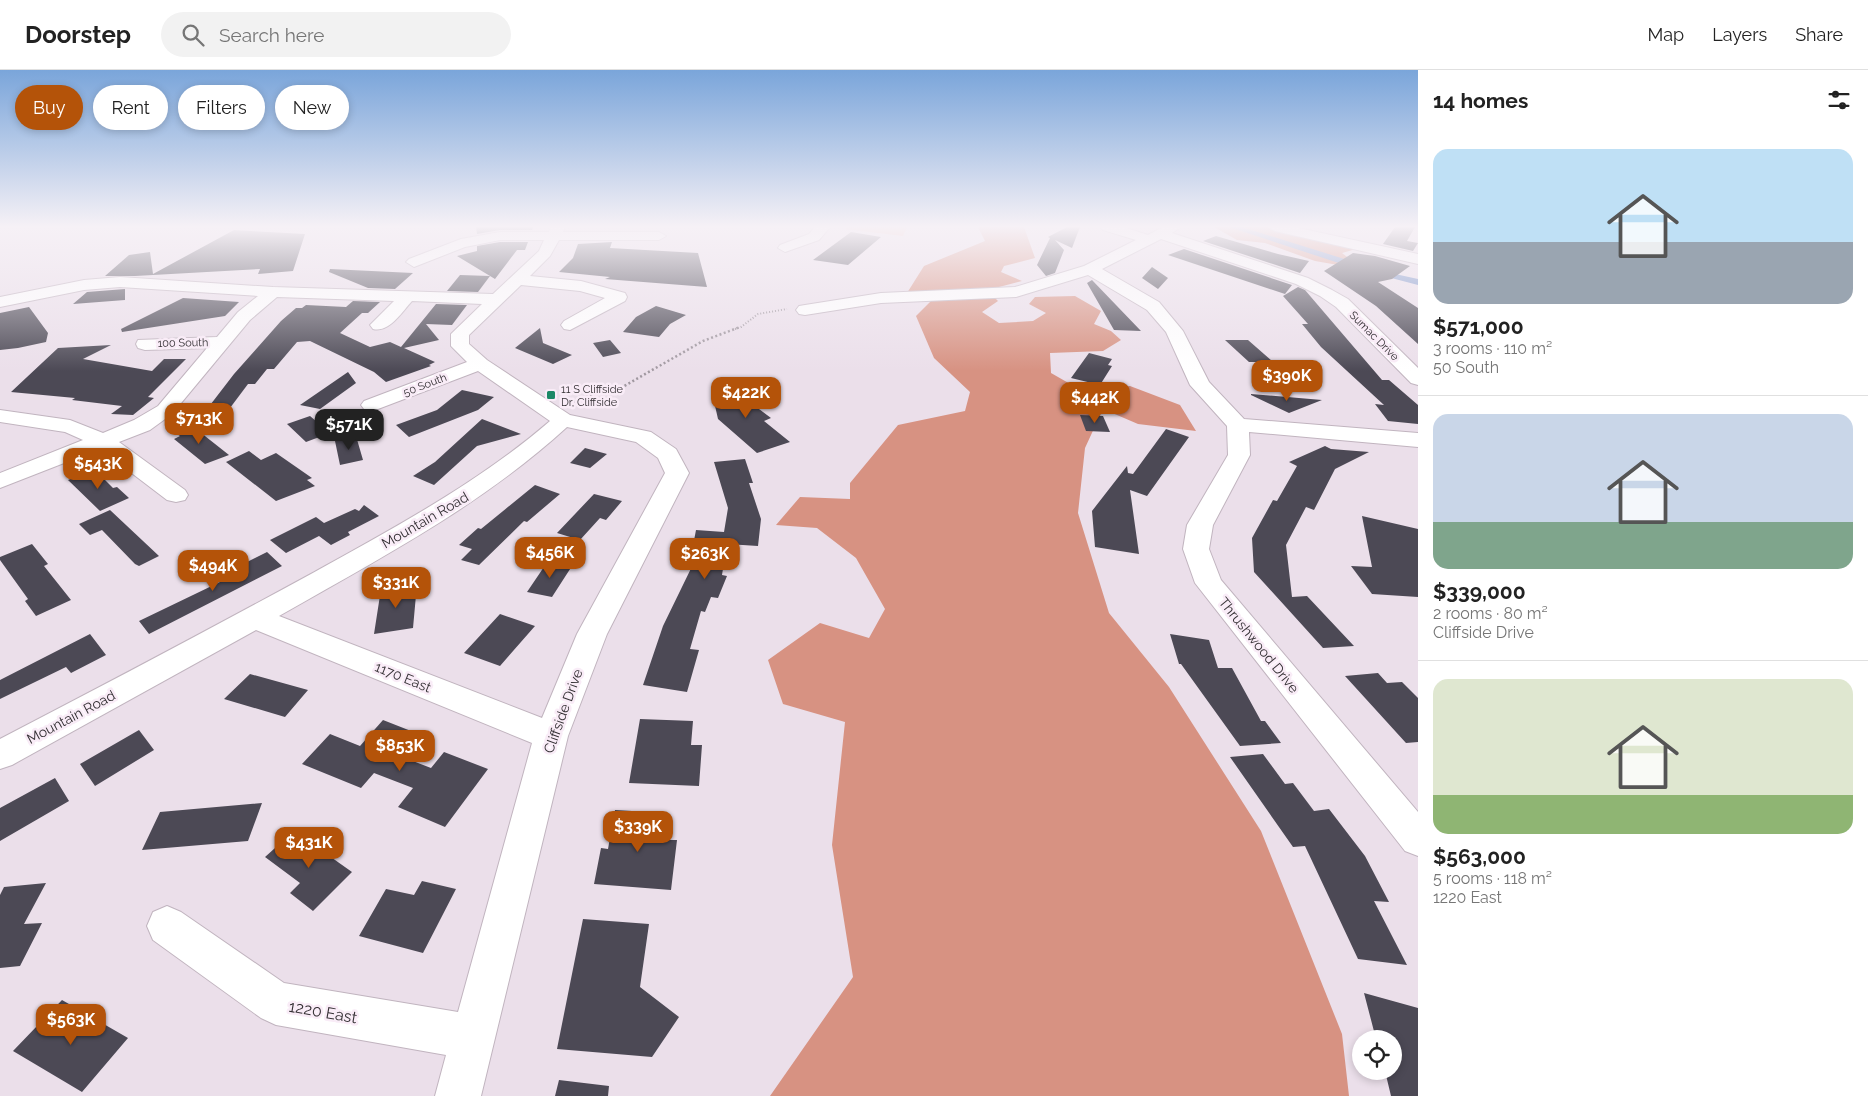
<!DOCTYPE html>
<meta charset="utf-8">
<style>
:root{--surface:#fff;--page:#f2f2f2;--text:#222;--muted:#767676;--line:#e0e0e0;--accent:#b45309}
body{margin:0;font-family:Raleway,sans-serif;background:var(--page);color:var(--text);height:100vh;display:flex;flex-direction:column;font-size:19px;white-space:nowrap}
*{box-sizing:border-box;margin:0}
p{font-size:16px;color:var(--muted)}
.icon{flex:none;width:28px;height:28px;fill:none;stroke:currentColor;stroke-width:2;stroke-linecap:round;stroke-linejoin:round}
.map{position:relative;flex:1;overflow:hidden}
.drawer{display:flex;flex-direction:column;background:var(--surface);width:450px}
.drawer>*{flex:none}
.banner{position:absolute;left:15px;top:15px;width:475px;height:45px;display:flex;gap:10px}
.fabs{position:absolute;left:1352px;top:960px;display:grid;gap:10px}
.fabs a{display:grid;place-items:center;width:50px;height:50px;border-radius:50%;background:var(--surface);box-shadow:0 2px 8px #0003;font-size:25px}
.price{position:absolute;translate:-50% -42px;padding:0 11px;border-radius:10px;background:var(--accent);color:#fff;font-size:16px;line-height:32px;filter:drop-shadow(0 1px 2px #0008)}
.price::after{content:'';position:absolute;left:50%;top:30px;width:15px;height:11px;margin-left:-8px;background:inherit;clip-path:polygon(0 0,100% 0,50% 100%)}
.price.active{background:#222;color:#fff}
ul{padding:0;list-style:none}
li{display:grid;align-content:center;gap:10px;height:265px;padding:0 15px}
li+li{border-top:1px solid var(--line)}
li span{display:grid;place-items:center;height:155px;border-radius:15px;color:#555}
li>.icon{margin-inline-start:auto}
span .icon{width:90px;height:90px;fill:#fffc;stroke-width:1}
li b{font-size:21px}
h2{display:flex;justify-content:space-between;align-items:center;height:60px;padding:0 15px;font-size:21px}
.tag{padding:0 18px;border-radius:22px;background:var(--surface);box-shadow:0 2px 8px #0003;font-size:18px;line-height:45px}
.tag.active{background:var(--accent);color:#fff}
header{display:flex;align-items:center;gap:30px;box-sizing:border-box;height:70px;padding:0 25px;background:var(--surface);border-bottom:1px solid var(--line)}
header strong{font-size:24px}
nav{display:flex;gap:28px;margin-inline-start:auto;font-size:18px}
.search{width:350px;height:45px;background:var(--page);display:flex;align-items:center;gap:12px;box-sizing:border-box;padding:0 18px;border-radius:28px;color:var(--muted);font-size:19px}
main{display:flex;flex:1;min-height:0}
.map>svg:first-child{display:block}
.green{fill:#f6b4a4}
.forest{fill:#d79282}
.water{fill:#758fc6}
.building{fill:#4c4955}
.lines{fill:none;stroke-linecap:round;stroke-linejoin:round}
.minor-casing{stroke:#c1b4bf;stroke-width:2}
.path-far1{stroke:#a098a0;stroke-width:2;stroke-dasharray:1 2;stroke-linecap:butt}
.path{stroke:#a098a0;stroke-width:2.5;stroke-dasharray:2 2.5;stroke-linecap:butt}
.minor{fill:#fff;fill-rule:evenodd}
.poi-dot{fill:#1b8866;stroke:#f9ecf7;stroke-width:2}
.labels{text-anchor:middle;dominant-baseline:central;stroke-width:5;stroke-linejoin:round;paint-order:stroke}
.far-street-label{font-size:11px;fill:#343034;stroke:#f9ecf7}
.far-poi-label{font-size:11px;fill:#343034;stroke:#f9ecf7;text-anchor:start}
.street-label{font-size:14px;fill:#343034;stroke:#f9ecf7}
.near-street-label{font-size:16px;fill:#343034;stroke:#f9ecf7}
</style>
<header>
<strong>Doorstep</strong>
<div class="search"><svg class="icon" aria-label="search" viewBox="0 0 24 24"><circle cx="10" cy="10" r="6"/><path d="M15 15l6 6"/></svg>Search here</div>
<nav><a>Map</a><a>Layers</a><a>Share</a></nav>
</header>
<main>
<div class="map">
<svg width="1418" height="1026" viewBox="0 0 1418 1026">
<rect width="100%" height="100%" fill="#ebdfea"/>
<path class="green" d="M847,157H907L903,166L845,159Z"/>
<path class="forest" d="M978,157H1024L1035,188L1004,196L1001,202L1022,211L984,221L907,223L924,196L985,171Z
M1214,157H1267L1356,179L1342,183L1355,193L1344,196L1315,191L1265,173L1237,170Z
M1075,226L1101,241L1094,254L1111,261L1121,270L1103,281L1050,283L1051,303L1079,319L1130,316L1180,335L1196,361L1138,354L1103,339L1085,378L1078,443L1109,543L1169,617L1261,761L1342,964L1349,1026H770L853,907L832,775L845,652L783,634L768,590L820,553L869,568L885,539L856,488L817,458L776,455L800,427L850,429V413L898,355L965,341L970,322L934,288L916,246L934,228L994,227L998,231L982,242L999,253L1033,251L1046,243L1029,234L1035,227Z"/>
<path class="water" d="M1229,157H1242L1386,202L1418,209V215L1357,199Z"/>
<path class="building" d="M476,157H533L532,160H500L477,164Z
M1067,157H1080L1072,178L1055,170L1064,180L1055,203L1046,206L1037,195L1050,168L1048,167Z
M1395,157H1415L1407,171L1418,173L1413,181L1383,174Z
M234,160L305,164L293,201L258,204L260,199L135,206H105L129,185L150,182L153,204Z
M851,162L881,167L848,195L813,190Z
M1216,166L1278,184L1309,191L1300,203L1203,171Z
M500,172H528L525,180H517L495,209L457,186L477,181V176Z
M612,172L610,178L698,183L707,217L605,209L610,207L559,202L573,188L578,174Z
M1184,179L1292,215L1285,224L1168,185Z
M1353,183L1375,186L1410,196L1392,209L1378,212L1418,238V274L1376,236L1324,201Z
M1152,197L1168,208L1158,219L1142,208Z
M330,199L413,203L395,219L368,218L329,202Z
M460,205L490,206L478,222L447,221Z
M1092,210L1141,261L1114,260L1087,213Z
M1298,217L1305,220L1382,310H1389L1418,335V354L1388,351L1375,334L1384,335L1321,277L1302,254H1308L1283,226Z
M125,219V230L73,234L87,222Z
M183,228L239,232L225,246L122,262L121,259Z
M353,231L380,232L368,243H362L340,263L370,277L390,272L401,277L436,234L467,235L452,255L426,254L439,270L404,278L435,292L429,295L431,296L386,312L374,302L310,271L297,272L274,299H267L255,314H248L227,342L204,343L234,304L281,251L296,238H302L306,235L346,237Z
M656,236L686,245L670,254L659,267L623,262L636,247Z
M29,237L48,263L46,272L18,278L0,280V243Z
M540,258L543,273L572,285L553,294L515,278Z
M610,270L621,283L603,287L593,273Z
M1225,270H1248L1273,292H1249Z
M111,275L83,289L152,301L164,289H186L148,327L154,328L133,345L111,344L122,336L72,330L75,328L11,322L58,278Z
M1089,283L1112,289L1108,295L1112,296L1100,315L1071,308Z
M348,302L356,313L320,339L300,335Z
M746,316L751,333L771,348L764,351L790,372L757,383L718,349L711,318Z
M462,320L494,327L478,340L409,367L396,355L437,340Z
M1251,324L1322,330L1289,343L1251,325Z
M1080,345L1103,346L1110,362L1086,361Z
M310,346L330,363L306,372L287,354Z
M482,349L521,364L477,376L434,415L413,406L435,392Z
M191,355L229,385L205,394L174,369L180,366L174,362Z
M1166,359L1189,367L1147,426L1130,420L1139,484L1095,477L1092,441L1127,396L1128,403L1133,404Z
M356,366L363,390L340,395L335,371Z
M1325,376L1331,379L1369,382L1335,399L1314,440L1306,437L1286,475L1292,527L1307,526L1354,576L1323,578L1254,502L1252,468L1273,430L1277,431L1297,396L1289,392Z
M585,378L607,384L590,398L570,393Z
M249,381L261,390L276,383L312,408L307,410L315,416L276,431L226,392Z
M745,389L753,413H749L761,449L758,476L727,474L722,505L727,506L718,528L711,527L705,542L701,541L690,579L699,580L687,622L643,615L663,556L699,482L692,481L696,460L724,462L728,438L714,392Z
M94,399L113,418L117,417L129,428L100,441L68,410Z
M535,415L560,424L527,452L524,451L479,495L461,490L472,479L459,475L478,458L481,459Z
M594,424L622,431L606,450L600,448L580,470L557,463Z
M364,435L379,446L348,462L350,465L331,475L319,466L286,483L270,470L316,447L324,453L355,439L359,441Z
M110,440L159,486L139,496L135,494L102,460L90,465L79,454Z
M1362,446L1418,459V527L1372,524L1351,496L1372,497Z
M32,474L48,494L44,496L71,530L36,546L25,531L28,529L0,490V487Z
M267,482L282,496L149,564L139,551L220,512L215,508Z
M548,491L572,496L552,527L527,522Z
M417,514L413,558L374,564L381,519Z
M500,544L535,556L500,596L464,583Z
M90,564L106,585L71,603L66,597L0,629V610Z
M1170,564L1209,570L1218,598H1232L1261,651H1265L1281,673L1240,676L1181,594H1179Z
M1378,603L1387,613L1402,612L1418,628V672L1406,673L1345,606Z
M250,604L308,620L285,647L224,629Z
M640,649L693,651L691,675H702L699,716L629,713Z
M383,650L411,661L392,683L431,698L444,682L488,699L445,757L398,737L413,718L374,703L361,718L302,694L330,664L360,676Z
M139,660L154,680L95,716L80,694Z
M1263,684L1285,714L1293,713L1314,741L1329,739L1365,786L1389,832L1374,831L1407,895L1358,889L1305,776L1293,777L1230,687Z
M55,708L69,731L0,771V738Z
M262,733L248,771L142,780L160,742Z
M615,740L666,743L662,770H677L671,820L594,814L601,778L608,779Z
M294,761L352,802L313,841L290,823L300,813L265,787Z
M422,811L456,819L423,883L359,866L386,819L414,825Z
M46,813L24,854L42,853L20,896L0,898V825L4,817Z
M583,849L649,854L640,917L679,947L652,987L557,979Z
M1364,923L1418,938V1026H1391L1385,1001H1394V969H1376Z
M62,930L128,968L82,1022L13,981Z
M559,1010L609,1016L608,1026H555Z"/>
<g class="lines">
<defs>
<path id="minor" d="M551,157H565L563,162H659L666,166L659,170H559L550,186L530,206L581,211L625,223L627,227L625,231L570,260L564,259L561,255L564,251L605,228L580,221L521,215L469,265V274L487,290L570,345L651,362L676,379L689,403L607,564L568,666L481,1026H435L446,985L276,955L261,948L153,870L147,856L153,842L167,836L181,842L284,913L458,942L532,673L256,560L12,695L0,699V669C104,615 208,560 311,504C394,458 478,413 550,351L478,301L378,339L371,341L364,339L361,335L364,331L467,292L451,276V264L482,234L412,231C402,242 389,263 373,259L370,255L394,231L277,227L250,250L172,344L150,360L119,372L185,420L188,425L185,430L176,432L167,430L100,379L0,418V403L83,370L65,362L0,352V340L70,350L103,363L134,350L158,336L207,278L145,280L138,278L136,274L138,270L217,267L238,242L258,226L120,217L84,220L0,237V227L84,210L120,207L273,217L493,224L539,181L544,170H500L465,177L414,197L406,192L409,189L461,169L500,162H549ZM567,357L636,372L658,388L665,403L577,564L542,648L279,546C379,489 482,435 567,357Z
M815,157H830L819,170L785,182L778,178L780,175L809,164Z
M1101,157H1123L1148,165L1163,157H1181L1172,163L1308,208L1332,220L1348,229L1418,298V315L1411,313L1336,237L1320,226L1296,214L1161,169L1102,199L1159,232L1183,261L1209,312L1244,349L1418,363V377L1249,362L1250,385L1213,455L1209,479L1221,510L1418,742V786L1405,781L1195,513L1183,479L1187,455L1228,385L1227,356L1190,315L1166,262L1147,240L1088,205L1016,227L881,233L805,245L799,244L796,240L799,236L805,235L881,223L1015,217L1084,196L1136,170L1103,160Z
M1268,157H1294L1418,184V194L1275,161Z"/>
</defs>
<use href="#minor" class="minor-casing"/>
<path class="path-far1" d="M735,259L741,257L758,244L787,239"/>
<path class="path" d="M569,333L597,323L619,319L703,271L740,257"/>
<use href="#minor" class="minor"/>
</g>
<linearGradient id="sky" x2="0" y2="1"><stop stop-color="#7aa5da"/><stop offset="0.52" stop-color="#f6f1f6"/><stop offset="1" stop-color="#f6f1f6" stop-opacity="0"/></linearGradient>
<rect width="1418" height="301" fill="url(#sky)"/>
<rect class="poi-dot" x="546" y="320" width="10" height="10" rx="2.5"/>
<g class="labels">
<g class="far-street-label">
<text transform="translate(1374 266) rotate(45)">Sumac Drive</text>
<text transform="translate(183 273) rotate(-1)">100 South</text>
<text transform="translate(425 315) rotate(-21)">50 South</text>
</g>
<g class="far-poi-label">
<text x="561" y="319">11 S Cliffside<tspan x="561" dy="13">Dr, Cliffside</tspan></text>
</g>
<g class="street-label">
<text transform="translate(425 450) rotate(-30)">Mountain Road</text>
<text transform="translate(1259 575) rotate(51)">Thrushwood Drive</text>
<text transform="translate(403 607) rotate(22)">1170 East</text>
<text transform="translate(563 641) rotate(-70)">Cliffside Drive</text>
<text transform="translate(71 647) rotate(-28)">Mountain Road</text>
</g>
<g class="near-street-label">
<text transform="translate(323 942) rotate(10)">1220 East</text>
</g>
</g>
</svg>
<div class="fabs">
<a><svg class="icon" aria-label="locate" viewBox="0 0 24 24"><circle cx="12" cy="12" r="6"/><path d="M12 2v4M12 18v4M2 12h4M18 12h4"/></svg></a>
</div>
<b class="price" style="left:1287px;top:332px">$390K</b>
<b class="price" style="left:746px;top:349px">$422K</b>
<b class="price" style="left:1095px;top:354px">$442K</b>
<b class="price" style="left:199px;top:375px">$713K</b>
<b class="price active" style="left:349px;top:381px">$571K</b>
<b class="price" style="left:98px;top:420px">$543K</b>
<b class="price" style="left:550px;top:509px">$456K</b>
<b class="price" style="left:705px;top:510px">$263K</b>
<b class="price" style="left:213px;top:522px">$494K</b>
<b class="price" style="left:396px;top:539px">$331K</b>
<b class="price" style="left:400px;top:702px">$853K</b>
<b class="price" style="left:638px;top:783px">$339K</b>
<b class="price" style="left:309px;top:799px">$431K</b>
<b class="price" style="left:71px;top:976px">$563K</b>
<div class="banner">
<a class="tag active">Buy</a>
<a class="tag">Rent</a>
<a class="tag">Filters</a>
<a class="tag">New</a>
</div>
</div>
<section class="drawer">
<h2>14 homes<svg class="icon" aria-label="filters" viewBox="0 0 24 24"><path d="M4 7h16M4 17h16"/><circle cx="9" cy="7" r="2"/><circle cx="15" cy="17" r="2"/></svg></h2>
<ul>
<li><span style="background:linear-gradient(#bfe0f5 60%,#9aa5b1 0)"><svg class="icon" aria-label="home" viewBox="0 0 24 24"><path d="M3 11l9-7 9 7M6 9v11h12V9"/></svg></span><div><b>$571,000</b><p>3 rooms · 110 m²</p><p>50 South</p></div></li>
<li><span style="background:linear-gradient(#c9d6e8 70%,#7fa58c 0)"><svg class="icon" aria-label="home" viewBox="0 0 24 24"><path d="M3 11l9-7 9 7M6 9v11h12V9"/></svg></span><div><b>$339,000</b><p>2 rooms · 80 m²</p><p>Cliffside Drive</p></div></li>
<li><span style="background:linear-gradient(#dfe7d0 75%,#8fb573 0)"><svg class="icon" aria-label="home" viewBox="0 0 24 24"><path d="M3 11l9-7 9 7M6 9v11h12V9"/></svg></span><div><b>$563,000</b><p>5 rooms · 118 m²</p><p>1220 East</p></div></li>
</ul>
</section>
</main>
